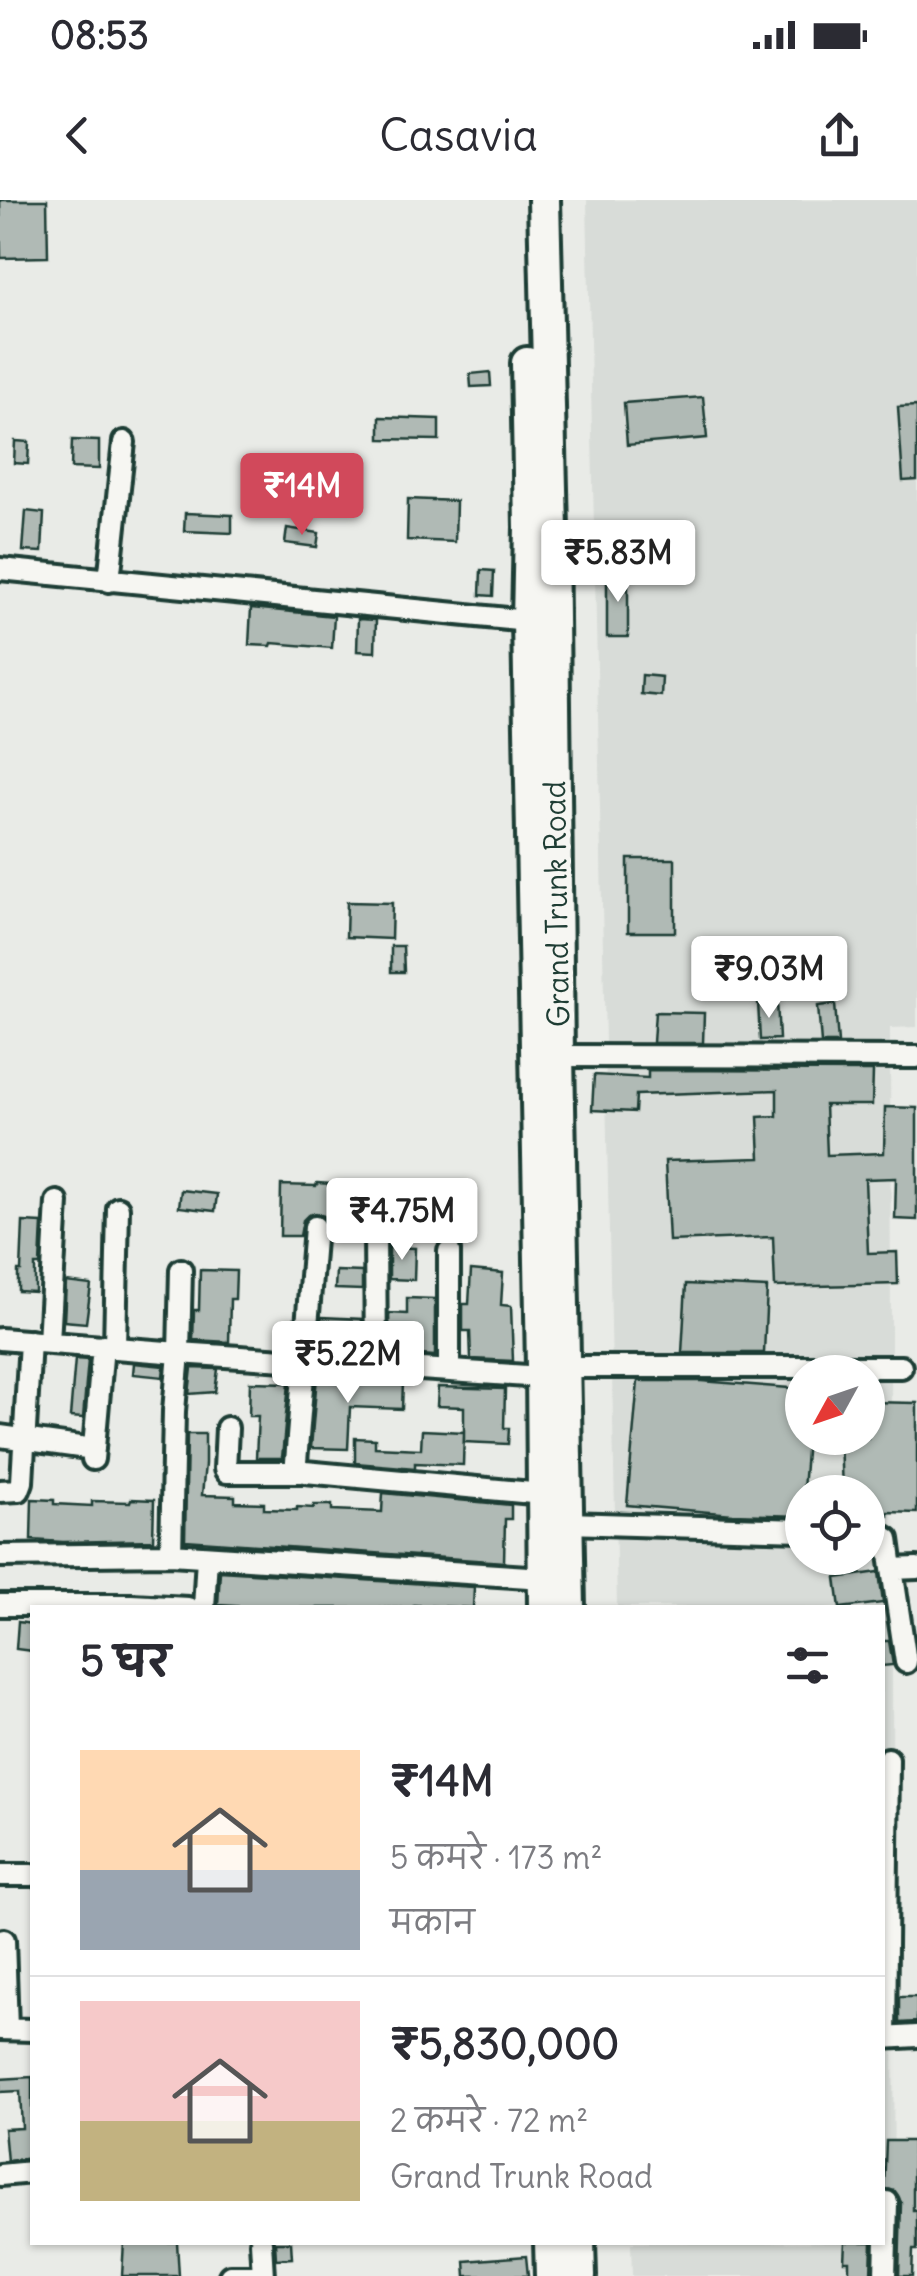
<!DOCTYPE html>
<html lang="hi">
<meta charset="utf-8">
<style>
:root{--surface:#fff;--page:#f2f2f3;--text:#2b2b33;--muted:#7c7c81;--line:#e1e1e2;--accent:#d1495b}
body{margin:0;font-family:Delius,"Playpen Sans Deva",sans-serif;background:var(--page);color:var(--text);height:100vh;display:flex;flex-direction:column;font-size:38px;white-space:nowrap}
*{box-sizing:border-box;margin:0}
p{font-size:32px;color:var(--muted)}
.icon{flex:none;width:55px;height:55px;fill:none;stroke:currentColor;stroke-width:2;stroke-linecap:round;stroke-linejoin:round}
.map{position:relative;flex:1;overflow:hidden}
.side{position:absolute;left:30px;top:1405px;width:855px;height:640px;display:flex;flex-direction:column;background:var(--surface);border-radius:0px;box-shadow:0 2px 8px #0004}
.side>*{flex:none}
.needle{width:65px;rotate:230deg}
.buttons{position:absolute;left:785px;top:1155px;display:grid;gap:20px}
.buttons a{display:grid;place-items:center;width:100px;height:100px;border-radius:50%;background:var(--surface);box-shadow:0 2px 8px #0004;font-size:50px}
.price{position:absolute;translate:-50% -85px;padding:0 22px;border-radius:10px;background:#fff;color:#222;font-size:32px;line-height:65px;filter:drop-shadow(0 2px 5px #0008)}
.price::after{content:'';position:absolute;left:50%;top:60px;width:30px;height:22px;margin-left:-15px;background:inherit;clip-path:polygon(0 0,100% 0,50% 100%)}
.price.current{background:var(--accent);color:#fff}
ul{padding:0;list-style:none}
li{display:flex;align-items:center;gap:30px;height:250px;padding:0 50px}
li+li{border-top:2px solid var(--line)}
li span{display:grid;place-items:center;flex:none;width:280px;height:200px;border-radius:0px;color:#555}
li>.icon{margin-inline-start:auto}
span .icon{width:120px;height:120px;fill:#fffc;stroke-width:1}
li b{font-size:42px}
h2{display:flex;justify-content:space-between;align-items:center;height:120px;padding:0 50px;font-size:42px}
.status{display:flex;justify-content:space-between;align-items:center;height:70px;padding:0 50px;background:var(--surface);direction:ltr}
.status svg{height:28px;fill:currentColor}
header{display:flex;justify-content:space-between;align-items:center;height:130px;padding:0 50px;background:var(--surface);font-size:45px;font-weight:600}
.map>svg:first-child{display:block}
.built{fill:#d8dcd8;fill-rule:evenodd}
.building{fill:#b0bab5;stroke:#1f3d34;stroke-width:2.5}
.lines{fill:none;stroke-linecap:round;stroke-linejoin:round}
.minor-casing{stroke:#1f3d34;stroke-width:28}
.highway-casing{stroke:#1f3d34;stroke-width:38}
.minor{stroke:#f6f6f2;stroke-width:20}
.highway{stroke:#f6f6f2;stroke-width:30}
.labels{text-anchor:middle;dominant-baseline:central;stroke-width:9;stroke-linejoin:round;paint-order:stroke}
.street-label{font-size:30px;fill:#1f3d34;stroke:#f6f6f2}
</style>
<div class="status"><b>08:53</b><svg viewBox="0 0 49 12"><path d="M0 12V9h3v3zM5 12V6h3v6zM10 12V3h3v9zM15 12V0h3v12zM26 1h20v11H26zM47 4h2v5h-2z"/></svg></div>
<header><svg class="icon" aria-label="back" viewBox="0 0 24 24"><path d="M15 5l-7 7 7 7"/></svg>Casavia<svg class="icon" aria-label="share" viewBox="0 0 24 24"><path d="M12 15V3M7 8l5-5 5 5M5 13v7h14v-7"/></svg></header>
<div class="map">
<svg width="917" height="2076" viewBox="0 0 917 2076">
<rect width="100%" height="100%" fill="#e9ebe7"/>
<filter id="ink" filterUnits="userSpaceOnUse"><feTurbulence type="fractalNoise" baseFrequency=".01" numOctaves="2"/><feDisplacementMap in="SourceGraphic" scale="20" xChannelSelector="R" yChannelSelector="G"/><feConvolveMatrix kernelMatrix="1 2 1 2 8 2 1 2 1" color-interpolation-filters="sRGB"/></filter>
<g filter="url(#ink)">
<path class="built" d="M587,0H917V827L890,828L894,2076H632L631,2043L882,2042V1408L617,1407ZM802,1172H868V1238H802ZM802,1292H868V1358H802Z"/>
<path class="building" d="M0,0H47L48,57L1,58Z
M490,172L491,186L471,187L470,174Z
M703,197L707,238L627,245L624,203Z
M917,206V280L903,281L898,207Z
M380,217L439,219V240L380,239Z
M72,240L99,241V269L71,268Z
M15,241L29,242L28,264L14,263Z
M408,299L456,301L455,342L407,340Z
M26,311L44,313L42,352L23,351Z
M185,313L232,315V333L184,331Z
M287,328L319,333L317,347L285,343Z
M481,370L494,371L493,396L480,395Z
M607,373H628V437H607Z
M251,408L334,416L332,448L272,443L271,446L249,445Z
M358,419L376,420L375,452L357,451Z
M642,475L662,477L661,496L641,494Z
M628,659H675V732H628Z
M347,702L392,703L391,739L346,737Z
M391,746H403L404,772H391Z
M777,801L779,839L760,840L758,802Z
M835,804L838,843H821L818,806Z
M655,812L704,813L703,843H653Z
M648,870L873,871L872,905H825L827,955L884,953L885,907L917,908V1020L895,1019L896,978L865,979L868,1053L897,1052L898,1084L775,1087L773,1037L669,1041L665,961L760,958L758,917L777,916V890L636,895L635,912L592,910L594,875L648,878Z
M317,983L393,988L389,1030L383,1019L376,1016L367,1019L362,1028L328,1025L324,1016L315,1013L308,1015L303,1020L300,1036H280L281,985L316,986Z
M181,990L217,994L215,1011L179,1007Z
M23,1022L42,1023L40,1065H35V1092L18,1091V1071H21Z
M389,1047L415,1048L414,1080L389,1079Z
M200,1070L236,1071L235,1099H230L229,1142L193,1140L194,1110H199Z
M471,1070L503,1073L501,1105L511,1106L513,1161L471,1159L470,1131H463V1104H469Z
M336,1071L362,1072V1090L335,1089Z
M66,1082L91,1085L86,1123L64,1121Z
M686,1084L767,1088L764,1153H682Z
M407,1098L435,1099V1156L390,1153L389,1113L407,1114Z
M321,1117L362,1119V1151L319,1148Z
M75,1159L88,1160L83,1218L70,1217Z
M134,1163L164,1166L163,1177L133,1174Z
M192,1168L218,1169L215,1192L189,1194Z
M317,1176L403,1182L402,1209L350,1207L348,1249L311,1248Z
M638,1181H701L802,1189V1238H807L801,1316L733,1314L627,1305Z
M250,1182L289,1183L282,1258H256L258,1216H249Z
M438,1187L505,1189L504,1228H509L508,1244L464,1242V1207L437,1206Z
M868,1202L917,1203V1313L888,1312V1316H868V1292H842L840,1238H868Z
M422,1230L464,1232L463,1265L415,1263V1268L355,1263V1238L375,1239V1247L421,1249Z
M187,1234H205V1264L202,1295L235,1296V1302L264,1303V1309L297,1310V1307L314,1308V1305H332V1310L382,1312L383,1293L511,1305V1319H505L504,1362L185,1340Z
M32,1299L54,1300V1304L92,1306V1301L130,1302L131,1299L154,1300L153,1340L63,1342L31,1340Z
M220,1371L474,1387L473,1408L414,1405V1408H265L218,1405Z
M879,1372L883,1403L840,1408L836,1378Z
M18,1422L32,1424V1451L16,1449Z
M882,1441H889L893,1465L882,1466Z
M899,1797H917V1822L899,1823Z
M32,1877V1958L7,1961L4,1929L22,1928L20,1891L0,1892V1879Z
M886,1941H913V2010H917V2050H913L912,2076H899L901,2002L895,1991L884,1989Z
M124,2042H177L179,2076H122Z
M275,2042H291L292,2058L276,2059Z
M845,2042H872L871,2076H849V2061H844Z
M526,2056L528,2076H466L465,2061Z"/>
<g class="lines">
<defs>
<path id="minor" d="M0,369L528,421
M109,381L124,242
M558,856L917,857
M315,1027L296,1262L297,1269L305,1272L543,1294
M375,1030L376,1165
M0,1139L179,1153L542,1177
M49,1142L57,1002
M115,1147L118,1008
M565,1167H901
M449,1170V1051
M227,1228L225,1269L227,1272H301
M0,1236L94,1249
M93,1259L103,1146
M0,1291L19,1290L22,1282L30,1141
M567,1323L802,1330
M868,1331L877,1332L888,1339L892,1369L917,1368
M171,1354L174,1211L179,1153L181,1070
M0,1356L171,1354L544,1378
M892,1369L906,1462
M0,1405H131L188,1408
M204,1408L207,1357
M0,1675H32
M4,1740L7,1829
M0,1829L32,1830
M882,1838L917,1836
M885,1838L888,1559
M0,1975L32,1972
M230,2076H263L261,2042
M885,2076L887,2002"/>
<path id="highway" d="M544,0L552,330L558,856L569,1408
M527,163L530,327L528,421L542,1167L544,1408
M550,2042L551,2076
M579,2042L580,2076"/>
</defs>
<use href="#minor" class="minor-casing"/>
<use href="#highway" class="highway-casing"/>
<use href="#minor" class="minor"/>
<use href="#highway" class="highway"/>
</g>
</g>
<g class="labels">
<g class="street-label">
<text transform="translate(556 704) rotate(-91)">Grand Trunk Road</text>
</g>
</g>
</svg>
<div class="buttons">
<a><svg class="needle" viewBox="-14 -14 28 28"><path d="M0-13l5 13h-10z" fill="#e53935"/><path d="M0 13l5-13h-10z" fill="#7c7c81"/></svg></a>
<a><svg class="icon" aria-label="locate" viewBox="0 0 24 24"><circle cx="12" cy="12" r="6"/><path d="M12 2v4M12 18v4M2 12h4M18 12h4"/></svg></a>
</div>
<b class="price current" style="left:302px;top:338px">₹14M</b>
<b class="price" style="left:618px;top:405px">₹5.83M</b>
<b class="price" style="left:769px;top:821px">₹9.03M</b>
<b class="price" style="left:402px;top:1063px">₹4.75M</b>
<b class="price" style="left:348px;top:1206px">₹5.22M</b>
<section class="side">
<h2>5 घर<svg class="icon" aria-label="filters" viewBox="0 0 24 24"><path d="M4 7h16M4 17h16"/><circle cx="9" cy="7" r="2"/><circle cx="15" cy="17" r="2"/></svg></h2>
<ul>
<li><span style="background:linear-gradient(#ffd9b3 60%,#9aa5b1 0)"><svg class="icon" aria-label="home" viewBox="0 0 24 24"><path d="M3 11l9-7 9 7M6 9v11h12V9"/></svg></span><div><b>₹14M</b><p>5 कमरे · 173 m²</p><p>मकान</p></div></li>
<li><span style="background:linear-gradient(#f6c9c9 60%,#c2b280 0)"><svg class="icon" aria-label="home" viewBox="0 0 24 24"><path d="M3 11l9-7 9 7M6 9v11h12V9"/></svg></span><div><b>₹5,830,000</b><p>2 कमरे · 72 m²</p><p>Grand Trunk Road</p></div></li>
</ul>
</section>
</div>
